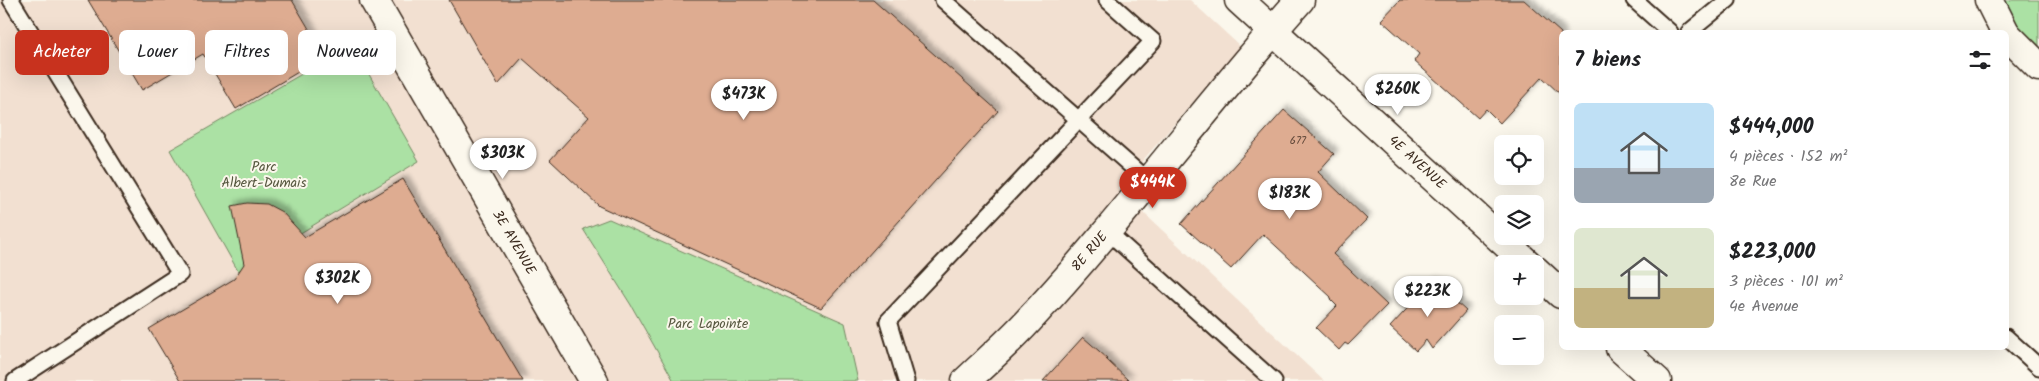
<!DOCTYPE html>
<html lang="fr">
<meta charset="utf-8">
<style>
:root{--surface:#fff;--page:#f2f2f2;--text:#202124;--muted:#757577;--accent:#c8321e}
body{margin:0;font-family:Kalam,sans-serif;background:var(--page);color:var(--text);height:100vh;display:flex;flex-direction:column;font-size:19px;white-space:nowrap}
*{box-sizing:border-box;margin:0}
p{font-size:16px;color:var(--muted)}
.icon{flex:none;width:28px;height:28px;fill:none;stroke:currentColor;stroke-width:2;stroke-linecap:round;stroke-linejoin:round}
.map{position:relative;flex:1;overflow:hidden}
.drawer{position:absolute;left:1559px;top:30px;width:450px;height:320px;display:flex;flex-direction:column;background:var(--surface);border-radius:8px;box-shadow:0 5px 20px #0002}
.drawer>*{flex:none}
.hud{position:absolute;left:15px;top:30px;width:475px;height:45px;display:flex;gap:10px}
.buttons{position:absolute;left:1494px;top:135px;display:grid;gap:10px}
.buttons a{display:grid;place-items:center;width:50px;height:50px;border-radius:8px;background:var(--surface);box-shadow:0 5px 20px #0002;font-size:25px}
.price{position:absolute;translate:-50% -42px;padding:0 11px;border-radius:18px;background:#fff;color:#222;font-size:16px;line-height:32px;filter:drop-shadow(0 1px 2px #0008)}
.price::after{content:'';position:absolute;left:50%;top:30px;width:15px;height:11px;margin-left:-8px;background:inherit;clip-path:polygon(0 0,100% 0,50% 100%)}
.price.on{background:var(--accent);color:#fff}
ul{padding:0;list-style:none}
li{display:flex;align-items:center;gap:15px;height:125px;padding:0 15px}
li span{display:grid;place-items:center;flex:none;width:140px;height:100px;border-radius:8px;color:#555}
li>.icon{margin-inline-start:auto}
span .icon{width:60px;height:60px;fill:#fffc;stroke-width:1}
li b{font-size:21px}
h2{display:flex;justify-content:space-between;align-items:center;height:60px;padding:0 15px;font-size:21px}
.chip{padding:0 18px;border-radius:8px;background:var(--surface);box-shadow:0 5px 20px #0002;font-size:18px;line-height:45px}
.chip.on{background:var(--accent);color:#fff}
.map>svg:first-child{display:block}
.built{fill:#f2e0d1}
.green{fill:#abe1a4;stroke:#738661}
.building{fill:#deac91;stroke:#3b2a1e;filter:url(#shadow)}
.lines{fill:none;stroke-linecap:round;stroke-linejoin:round}
.service-casing{stroke:#3b2a1e;stroke-width:19}
.minor-casing{stroke:#3b2a1e;stroke-width:31}
.secondary-casing{stroke:#3b2a1e;stroke-width:31}
.service{stroke:#fbf7ec;stroke-width:15}
.minor{stroke:#fbf7ec;stroke-width:28}
.secondary{stroke:#fbf7ec;stroke-width:28}
.labels{text-anchor:middle;dominant-baseline:central;stroke-width:4;stroke-linejoin:round;paint-order:stroke}
.number-label{font-size:11px;fill:#644a3b}
.street-label{font-size:14px;fill:#3b2a1e;stroke:#fbf7ec}
.park-label{font-size:14px;fill:#575840;stroke:#fbf7ec}
</style>
<div class="map">
<svg width="2039" height="381" viewBox="0 0 2039 381">
<defs>
<filter id="shadow"><feDropShadow dx="4.5" dy="-4.5" stdDeviation="2.5" flood-color="#0004"/></filter>
</defs>
<rect width="100%" height="100%" fill="#fbf7ec"/>
<filter id="ink" filterUnits="userSpaceOnUse"><feTurbulence type="fractalNoise" baseFrequency=".02" numOctaves="2"/><feDisplacementMap in="SourceGraphic" scale="10" xChannelSelector="R" yChannelSelector="G"/><feConvolveMatrix kernelMatrix="1 2 1 2 8 2 1 2 1" color-interpolation-filters="sRGB"/></filter>
<g filter="url(#ink)">
<path class="built" d="M0,0H1190L1241,47L1118,189L1324,381H0Z"/>
<path class="green" d="M1989,0H2039V67Z
M352,45L419,161L238,271L170,150Z
M609,219L845,323L858,381H674L631,305L583,229Z"/>
<path class="building" d="M88,0H292L325,56L236,109L203,54L142,90Z
M449,0H873L998,111L821,308L599,206L550,160L589,117L522,58L498,85Z
M1400,0H1524L1561,33V95L1542,77L1500,123L1486,109L1478,118L1414,61L1419,54L1381,20Z
M1284,110L1334,154L1318,172L1367,219L1333,254L1387,305L1348,345L1345,343L1339,350L1316,328L1337,306L1330,299L1331,297L1263,234L1231,269L1181,224Z
M403,179L523,381H180L149,329L234,279L244,264L232,206L247,203L267,204L282,212L305,237Z
M1433,281L1466,311L1432,349L1426,340L1416,351L1390,327Z
M1083,337L1107,358L1106,359L1129,381H1043Z"/>
<g class="lines">
<defs>
<path id="service" d="M11,0L180,274L15,381
M943,0L1149,182
M1634,0L1670,32
M1689,32L1728,0
M1107,231L1274,381
M2006,337L2039,367
M906,381L888,321L1153,41L1107,0"/>
<g id="minor">
<path id="s1" d="M1239,0L1528,264"/>
<path d="M1989,0L2005,32"/>
<path d="M2006,34L2039,67"/>
<path d="M1535,270L1561,294"/>
<path d="M1620,348L1657,381"/>
<path id="s2" d="M966,381C987,361 1009,342 1029,320C1124,218 1207,104 1300,0"/>
</g>
<g id="secondary">
<path id="s3" d="M374,0L594,381"/>
</g>
</defs>
<use href="#service" class="service-casing"/>
<use href="#minor" class="minor-casing"/>
<use href="#secondary" class="secondary-casing"/>
<use href="#service" class="service"/>
<use href="#minor" class="minor"/>
<use href="#secondary" class="secondary"/>
</g>
</g>
<g class="labels">
<g class="number-label">
<text x="1298" y="141">677</text>
</g>
<g class="street-label">
<text stroke="none"><textPath href="#s1" startOffset="241">4E AVENUE</textPath></text>
<text stroke="none"><textPath href="#s3" startOffset="280">3E AVENUE</textPath></text>
<text stroke="none"><textPath href="#s2" startOffset="179">8E RUE</textPath></text>
</g>
<g class="park-label">
<text x="264" y="167">Parc<tspan x="264" dy="16">Albert-Dumais</tspan></text>
<text x="708" y="324">Parc Lapointe</text>
</g>
</g>
</svg>
<div class="buttons">
<a><svg class="icon" aria-label="locate" viewBox="0 0 24 24"><circle cx="12" cy="12" r="6"/><path d="M12 2v4M12 18v4M2 12h4M18 12h4"/></svg></a>
<a><svg class="icon" aria-label="layers" viewBox="0 0 24 24"><path d="M12 4l9 5-9 5-9-5zM3 14l9 5 9-5"/></svg></a>
<a>+</a>
<a>−</a>
</div>
<b class="price" style="left:1398px;top:116px">$260K</b>
<b class="price" style="left:744px;top:121px">$473K</b>
<b class="price" style="left:503px;top:180px">$303K</b>
<b class="price on" style="left:1153px;top:209px">$444K</b>
<b class="price" style="left:1290px;top:220px">$183K</b>
<b class="price" style="left:338px;top:305px">$302K</b>
<b class="price" style="left:1428px;top:318px">$223K</b>
<div class="hud">
<a class="chip on">Acheter</a>
<a class="chip">Louer</a>
<a class="chip">Filtres</a>
<a class="chip">Nouveau</a>
</div>
<section class="drawer">
<h2>7 biens<svg class="icon" aria-label="filters" viewBox="0 0 24 24"><path d="M4 7h16M4 17h16"/><circle cx="9" cy="7" r="2"/><circle cx="15" cy="17" r="2"/></svg></h2>
<ul>
<li><span style="background:linear-gradient(#bfe0f5 65%,#9aa5b1 0)"><svg class="icon" aria-label="home" viewBox="0 0 24 24"><path d="M3 11l9-7 9 7M6 9v11h12V9"/></svg></span><div><b>$444,000</b><p>4 pièces · 152 m²</p><p>8e Rue</p></div></li>
<li><span style="background:linear-gradient(#dfe7d0 60%,#c2b280 0)"><svg class="icon" aria-label="home" viewBox="0 0 24 24"><path d="M3 11l9-7 9 7M6 9v11h12V9"/></svg></span><div><b>$223,000</b><p>3 pièces · 101 m²</p><p>4e Avenue</p></div></li>
</ul>
</section>
</div>
